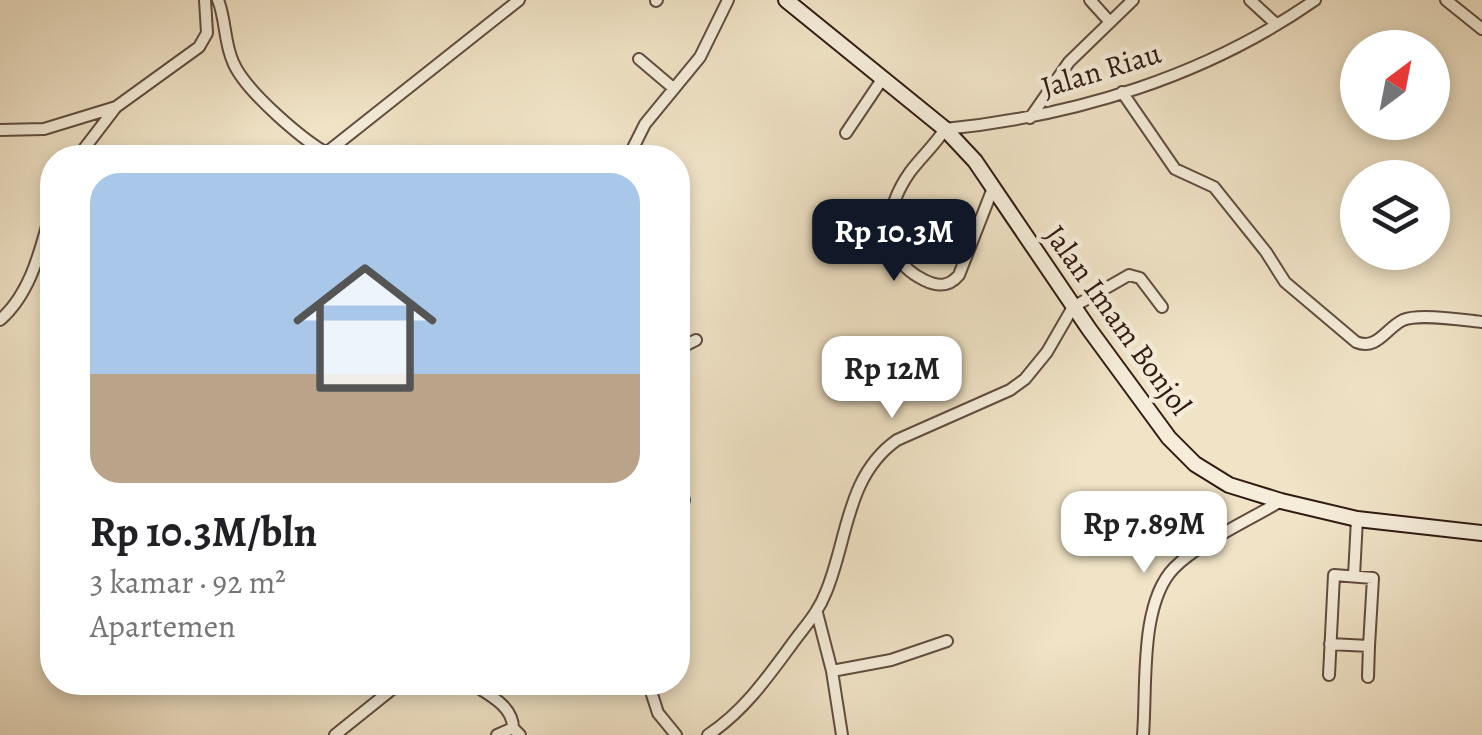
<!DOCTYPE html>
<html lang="id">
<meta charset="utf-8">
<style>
:root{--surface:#fff;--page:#f6f6f6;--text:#202124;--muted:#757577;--line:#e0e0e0;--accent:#111827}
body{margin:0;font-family:Alegreya,serif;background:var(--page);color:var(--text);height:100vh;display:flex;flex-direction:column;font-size:38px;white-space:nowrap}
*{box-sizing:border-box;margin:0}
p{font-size:32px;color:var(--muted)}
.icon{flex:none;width:55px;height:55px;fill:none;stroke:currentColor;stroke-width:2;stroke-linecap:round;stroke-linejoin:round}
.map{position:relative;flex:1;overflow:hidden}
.drawer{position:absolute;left:40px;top:145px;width:650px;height:550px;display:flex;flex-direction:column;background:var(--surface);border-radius:40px;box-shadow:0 5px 15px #0003}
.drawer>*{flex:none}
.needle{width:65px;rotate:32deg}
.buttons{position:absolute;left:1340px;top:30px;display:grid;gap:20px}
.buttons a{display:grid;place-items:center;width:110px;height:110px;border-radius:50%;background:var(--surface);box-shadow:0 5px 15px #0003;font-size:50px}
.price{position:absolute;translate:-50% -85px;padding:0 22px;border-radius:20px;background:#fff;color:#222;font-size:32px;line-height:65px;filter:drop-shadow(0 2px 5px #0008)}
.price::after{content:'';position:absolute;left:50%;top:60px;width:30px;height:22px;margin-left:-15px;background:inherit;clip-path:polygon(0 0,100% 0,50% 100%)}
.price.on{background:var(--accent);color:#fff}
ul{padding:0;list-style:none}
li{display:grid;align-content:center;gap:20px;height:530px;padding:0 50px}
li+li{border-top:2px solid var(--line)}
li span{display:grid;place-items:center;height:310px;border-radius:30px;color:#555}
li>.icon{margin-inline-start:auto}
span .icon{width:180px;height:180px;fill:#fffc;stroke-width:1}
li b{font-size:42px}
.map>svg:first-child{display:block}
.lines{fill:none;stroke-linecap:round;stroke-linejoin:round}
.street-casing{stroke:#614c3f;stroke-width:14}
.secondary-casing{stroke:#311a12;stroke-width:18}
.street{stroke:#f5edda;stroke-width:10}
.secondary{stroke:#f5edda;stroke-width:14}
.labels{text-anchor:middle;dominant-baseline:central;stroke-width:9;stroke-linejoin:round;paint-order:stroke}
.street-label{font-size:30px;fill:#311a12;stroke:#f5edda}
</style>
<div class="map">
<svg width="1482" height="735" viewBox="0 0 1482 735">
<rect width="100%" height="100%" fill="#f0e3c6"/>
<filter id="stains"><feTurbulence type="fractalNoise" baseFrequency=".002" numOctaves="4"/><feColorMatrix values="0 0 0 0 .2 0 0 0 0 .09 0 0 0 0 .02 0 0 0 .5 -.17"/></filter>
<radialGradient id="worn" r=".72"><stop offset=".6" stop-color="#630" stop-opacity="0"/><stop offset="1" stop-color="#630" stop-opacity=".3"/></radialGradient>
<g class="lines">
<defs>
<path id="street" d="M218,0C226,20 224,42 233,62C245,91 307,145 336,158
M1090,0L1109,21
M1250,0L1276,24
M1446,0L1482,29
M656,1L657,0
M639,59L672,87
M1122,92L1175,169L1214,187L1266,252L1285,282L1356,342C1377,351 1386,328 1403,320C1419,313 1463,320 1482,322
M1030,118L1069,62L1133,0
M0,130L44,129L116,107
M846,133L883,78
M77,158L116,107L199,47L207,33L205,0
M328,158L326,153L519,0
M628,158L645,124L700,57L728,0
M993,188L959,275C949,287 938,287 924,280C878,257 884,209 910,172C921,157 935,145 945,129C1076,116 1206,76 1315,0
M0,320C32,292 41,247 52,208
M678,349L696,340
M678,484L684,500L678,520
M1354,576L1357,519
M817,613L832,671L842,735
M832,671L891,660L947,641
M1329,675L1334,575L1373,578L1369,646L1330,644
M1368,677L1369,646
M469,682C487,694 513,705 513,728L520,735
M648,682L658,713L676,735
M335,735L401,682
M497,735L513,728
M708,735C744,711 767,678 792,644C805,626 818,613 826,592C848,539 846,476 897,440L1010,390L1025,379L1047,352L1073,307L1129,275L1140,278L1162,307
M1143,735C1147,688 1139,604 1174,568C1197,544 1251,519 1281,501"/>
<path id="secondary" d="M786,0L945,129L975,161L1089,329L1169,438L1195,464L1229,485L1281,501L1357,519L1482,533"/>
</defs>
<use href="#street" class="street-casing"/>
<use href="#secondary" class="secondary-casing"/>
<use href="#street" class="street"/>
<use href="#secondary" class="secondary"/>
</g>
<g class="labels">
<g class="street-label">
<text transform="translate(1101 70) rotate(-17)">Jalan Riau</text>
<text transform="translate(1118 320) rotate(54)">Jalan Imam Bonjol</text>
</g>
</g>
<rect width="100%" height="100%" filter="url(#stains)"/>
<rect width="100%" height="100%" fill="url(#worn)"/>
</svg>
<div class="buttons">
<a><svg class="needle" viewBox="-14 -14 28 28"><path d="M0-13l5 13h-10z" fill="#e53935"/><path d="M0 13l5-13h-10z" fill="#757577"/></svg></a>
<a><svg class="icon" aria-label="layers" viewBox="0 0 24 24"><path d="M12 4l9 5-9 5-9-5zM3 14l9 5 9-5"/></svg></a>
</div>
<b class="price on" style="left:894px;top:284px">Rp 10.3M</b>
<b class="price" style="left:892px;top:421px">Rp 12M</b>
<b class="price" style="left:1144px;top:576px">Rp 7.89M</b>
<section class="drawer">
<ul>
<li><span style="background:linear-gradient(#a9c7e8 65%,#b9a48a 0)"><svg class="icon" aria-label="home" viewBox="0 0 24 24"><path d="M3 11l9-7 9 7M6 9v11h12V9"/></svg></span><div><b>Rp 10.3M/bln</b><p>3 kamar · 92 m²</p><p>Apartemen</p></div></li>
</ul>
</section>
</div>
